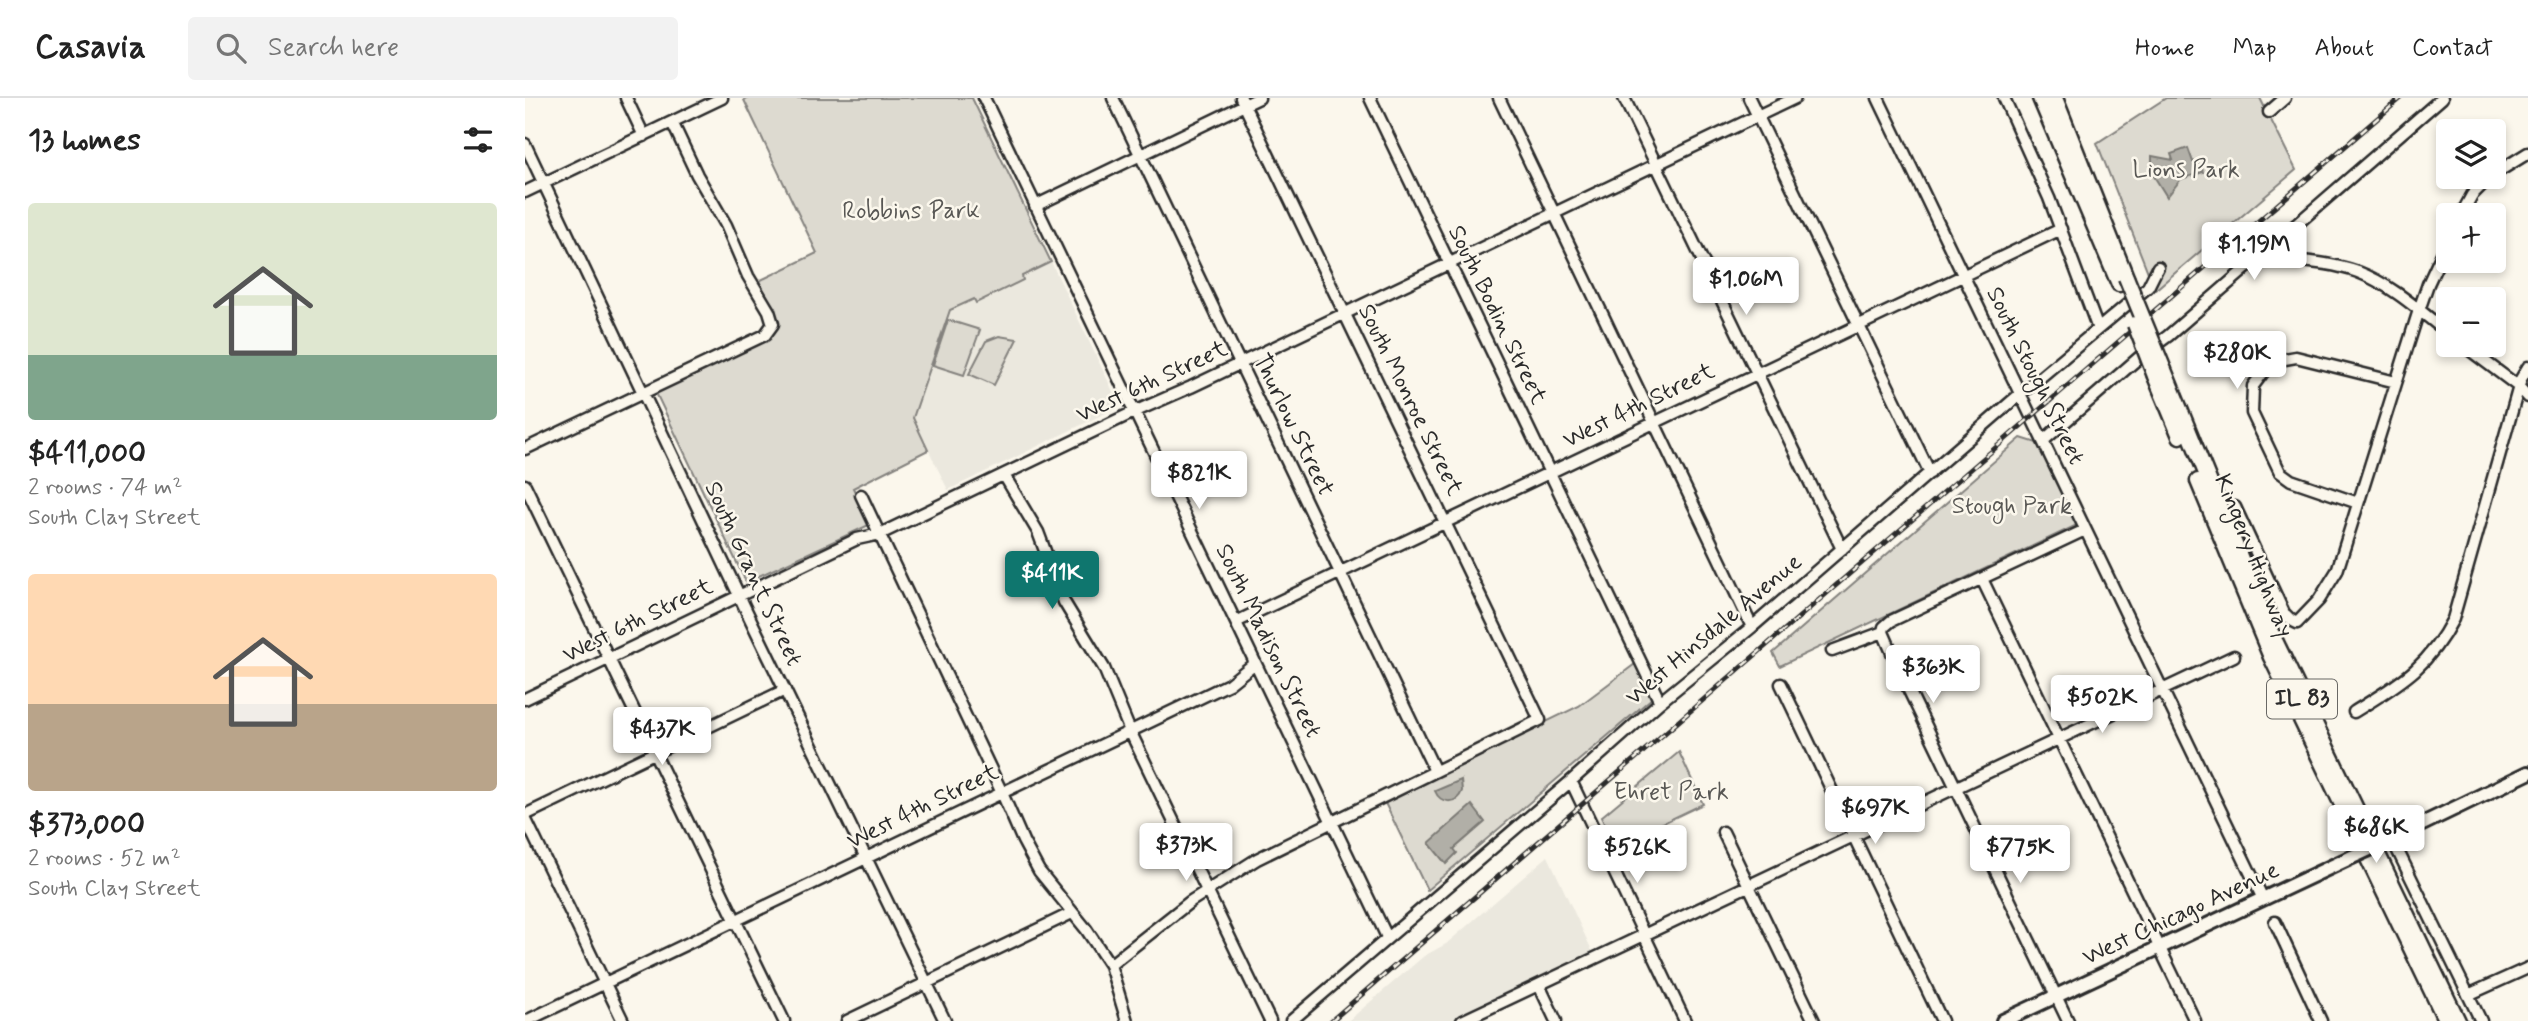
<!DOCTYPE html>
<meta charset="utf-8">
<style>
:root{--surface:#fff;--page:#f2f2f2;--text:#222;--muted:#767676;--line:#e0e0e0;--accent:#0f766e}
body{margin:0;font-family:Mynerve,sans-serif;background:var(--page);color:var(--text);height:100vh;display:flex;flex-direction:column;font-size:26px;white-space:nowrap}
*{box-sizing:border-box;margin:0}
p{font-size:23px;color:var(--muted)}
.icon{flex:none;width:38px;height:38px;fill:none;stroke:currentColor;stroke-width:2;stroke-linecap:round;stroke-linejoin:round}
.map{position:relative;flex:1;overflow:hidden}
.sheet{display:flex;flex-direction:column;background:var(--surface);width:525px}
.sheet>*{flex:none}
.fabs{position:absolute;left:1911px;top:21px;display:grid;gap:14px}
.fabs a{display:grid;place-items:center;width:70px;height:70px;border-radius:7px;background:var(--surface);box-shadow:0 4px 10px #0003;font-size:35px}
.price{position:absolute;translate:-50% -60px;padding:0 16px;border-radius:7px;background:#fff;color:#222;font-size:23px;line-height:46px;filter:drop-shadow(0 2px 4px #0008)}
.price::after{content:'';position:absolute;left:50%;top:42px;width:21px;height:16px;margin-left:-10px;background:inherit;clip-path:polygon(0 0,100% 0,50% 100%)}
.price.selected{background:var(--accent);color:#fff}
ul{padding:0;list-style:none}
li{display:grid;align-content:center;gap:14px;height:371px;padding:0 28px}
li span{display:grid;place-items:center;height:217px;border-radius:7px;color:#555}
li>.icon{margin-inline-start:auto}
span .icon{width:126px;height:126px;fill:#fffc;stroke-width:1}
li b{font-size:30px}
h2{display:flex;justify-content:space-between;align-items:center;height:84px;padding:0 28px;font-size:30px}
header{display:flex;align-items:center;gap:42px;box-sizing:border-box;height:98px;padding:0 35px;background:var(--surface);border-bottom:2px solid var(--line)}
header strong{font-size:33px}
nav{display:flex;gap:38px;margin-inline-start:auto;font-size:24px}
.search{width:490px;height:63px;background:var(--page);display:flex;align-items:center;gap:18px;box-sizing:border-box;padding:0 24px;border-radius:7px;color:var(--muted);font-size:26px}
main{display:flex;flex:1;min-height:0}
.map>svg:first-child{display:block}
.built{fill:#ebe8de}
.green{fill:#dddad0;stroke:#84827e;stroke-width:2}
.water{fill:#b1afa7;stroke:#7b7a75;stroke-width:2}
.lines{fill:none;stroke-linecap:round;stroke-linejoin:round}
.minor-casing{stroke:#2b2b2b;stroke-width:15}
.major-casing{stroke:#2b2b2b;stroke-width:18}
.highway-casing{stroke:#2b2b2b;stroke-width:19}
.minor{stroke:#fbf7ec;stroke-width:10}
.major{stroke:#fbf7ec;stroke-width:12}
.highway{stroke:#fbf7ec;stroke-width:14}
.rail-casing{stroke:#2b2b2b;stroke-width:5}
.rail{stroke:#fbf7ec;stroke-width:2.5;stroke-dasharray:8;stroke-linecap:butt}
.major-bridge-casing{stroke:#2b2b2b;stroke-width:18;stroke-linecap:butt}
.highway-bridge-casing{stroke:#2b2b2b;stroke-width:19;stroke-linecap:butt}
.major-bridge{stroke:#fbf7ec;stroke-width:12}
.highway-bridge{stroke:#fbf7ec;stroke-width:14}
.labels{text-anchor:middle;dominant-baseline:central;stroke-width:5;stroke-linejoin:round;paint-order:stroke}
.shield{fill:#fbf7ec;stroke:#696865;stroke-width:2}
.shield-label{font-size:23px;font-weight:bold;fill:#2b2b2b}
.park-label{font-size:24px;fill:#585754;stroke:#fbf7ec}
.street-label{font-size:24px;fill:#2b2b2b;stroke:#fbf7ec}
</style>
<header>
<strong>Casavia</strong>
<div class="search"><svg class="icon" aria-label="search" viewBox="0 0 24 24"><circle cx="10" cy="10" r="6"/><path d="M15 15l6 6"/></svg>Search here</div>
<nav><a>Home</a><a>Map</a><a>About</a><a>Contact</a></nav>
</header>
<main>
<section class="sheet">
<h2>13 homes<svg class="icon" aria-label="filters" viewBox="0 0 24 24"><path d="M4 7h16M4 17h16"/><circle cx="9" cy="7" r="2"/><circle cx="15" cy="17" r="2"/></svg></h2>
<ul>
<li><span style="background:linear-gradient(#dfe7d0 70%,#7fa58c 0)"><svg class="icon" aria-label="home" viewBox="0 0 24 24"><path d="M3 11l9-7 9 7M6 9v11h12V9"/></svg></span><div><b>$411,000</b><p>2 rooms · 74 m²</p><p>South Clay Street</p></div></li>
<li><span style="background:linear-gradient(#ffd9b3 60%,#b9a48a 0)"><svg class="icon" aria-label="home" viewBox="0 0 24 24"><path d="M3 11l9-7 9 7M6 9v11h12V9"/></svg></span><div><b>$373,000</b><p>2 rooms · 52 m²</p><p>South Clay Street</p></div></li>
</ul>
</section>
<div class="map">
<svg width="2003" height="923" viewBox="0 0 2003 923">
<rect width="100%" height="100%" fill="#fbf7ec"/>
<filter id="ink" filterUnits="userSpaceOnUse"><feTurbulence type="fractalNoise" baseFrequency=".0143" numOctaves="2"/><feDisplacementMap in="SourceGraphic" scale="14" xChannelSelector="R" yChannelSelector="G"/><feConvolveMatrix kernelMatrix="1 2 1 2 8 2 1 2 1" color-interpolation-filters="sRGB"/></filter>
<g filter="url(#ink)">
<path class="built" d="M526,164L595,308L423,392L388,320L425,212Z
M1023,758L1069,857L931,923H823L899,858L921,846Z"/>
<path class="green" d="M223,0H447L526,164L497,178L498,182L451,205L449,201L425,212L388,320L403,352L328,390L346,426L221,484L131,295L245,240C261,221 243,202 234,183L292,155L219,2Z
M1641,0H1735L1771,72L1630,192L1572,45Z
M423,222L455,232L439,277L408,267Z
M474,238L492,241L469,287L444,276L461,243Z
M1496,340L1512,345L1552,427L1255,568L1248,555Z
M1110,566L1127,600L902,792L859,703L1054,608Z
M1154,654L1178,706L1090,748L1076,719Z"/>
<path class="water" d="M1663,50L1668,64L1675,62L1678,74L1656,81L1642,99L1627,75V58L1648,62L1646,56Z
M936,682L937,693C932,707 915,706 910,693Z
M947,707L960,724L929,751L932,755L921,766L904,745Z"/>
<g class="lines">
<defs>
<path id="minor" d="M101,0L119,38
M459,0L862,839
M588,0L910,673
M845,0L1135,604
M974,0L1227,529
M1099,0L1317,451
M1224,0L1405,375
M1353,0L1738,801
M1479,0L1524,100L1573,231
M1744,14L1760,0
M0,46L221,512L420,923
M1969,76L2003,55
M0,94L197,0
M510,108L734,0
M1936,117L1947,97L1965,79
M1735,158C1768,163 1802,163 1833,174C1867,187 1895,213 1923,235
M1938,247L1994,289L2003,299
M1518,343L1617,257L1643,238L1917,0
M0,351L240,237L248,226L244,213L223,178L201,127L172,77L147,24
M479,377L513,434L539,504L579,570L605,633L745,923
M0,387L259,923
M336,397L477,695L498,743L514,773L561,831L585,867L602,923
M1833,405L1766,382L1755,374L1727,315L1728,288L1743,268L1754,262L1771,259L1871,284
M1710,409L1759,515L1766,522L1772,525L1794,502L1812,473L1894,212L1903,186L1923,143
M1457,481L1670,923
M711,524L1536,131
M1307,553L1358,534
M1256,586L1417,923
M0,601L332,441L355,436L609,314L666,289L1270,0
M1829,614C1875,585 1902,571 1928,521L1996,281L2003,269
M1046,683L1160,923
M0,717L260,592
M0,720L98,923
M1198,734L1289,923
M1867,741L1956,923
M1750,824L1796,923
M585,867L666,803L732,761L1015,622L716,0
M1014,887L1031,923
M1943,897L2003,870
M1,923L704,586L730,565
M322,923L547,815
M766,923L1046,683L1135,604L1227,529L1487,303L1623,189L1633,169
M937,923L1709,558
M1543,923L1379,582L1358,534L1359,529L1366,523L1560,432"/>
<path id="major" d="M1860,744L2003,675
M1478,923L1827,759"/>
<path id="highway" d="M1515,0L1594,186
M1530,0L1601,179
M1639,272L1744,530L1933,923
M1630,278L1655,338
M1673,383L1746,559L1921,923"/>
</defs>
<use href="#minor" class="minor-casing"/>
<use href="#major" class="major-casing"/>
<use href="#highway" class="highway-casing"/>
<use href="#minor" class="minor"/>
<use href="#major" class="major"/>
<use href="#highway" class="highway"/>
<defs>
<path id="rail" d="M806,923L1876,0"/>
</defs>
<use href="#rail" class="rail-casing"/>
<use href="#rail" class="rail"/>
<defs>
<path id="major-bridge" d="M1827,759L1860,744"/>
<path id="highway-bridge" d="M1601,179L1639,272
M1610,226L1630,278"/>
</defs>
<use href="#major-bridge" class="major-bridge-casing"/>
<use href="#highway-bridge" class="highway-bridge-casing"/>
<use href="#major-bridge" class="major-bridge"/>
<use href="#highway-bridge" class="highway-bridge"/>
</g>
</g>
<g class="labels">
<rect class="shield" x="1742" y="581.5" width="70" height="39" rx="5"/>
<g class="shield-label">
<text x="1777" y="601">IL 83</text>
</g>
<g class="park-label">
<text x="1661" y="72">Lions Park</text>
<text x="386" y="113">Robbins Park</text>
<text x="1487" y="408">Stough Park</text>
<text x="1146" y="694">Ehret Park</text>
</g>
<g class="street-label">
<text transform="translate(972 217) rotate(64)">South Bodin Street</text>
<text transform="translate(1510 278) rotate(64)">South Stough Street</text>
<text transform="translate(627 284) rotate(-25)">West 6th Street</text>
<text transform="translate(885 302) rotate(64)">South Monroe Street</text>
<text transform="translate(1114 308) rotate(-26)">West 4th Street</text>
<text transform="translate(768 327) rotate(64)">Thurlow Street</text>
<text transform="translate(1728 458) rotate(68)">Kingery Highway</text>
<text transform="translate(228 476) rotate(65)">South Grant Street</text>
<text transform="translate(113 523) rotate(-26)">West 6th Street</text>
<text transform="translate(1189 532) rotate(-40)">West Hinsdale Avenue</text>
<text transform="translate(743 543) rotate(64)">South Madison Street</text>
<text transform="translate(398 709) rotate(-26)">West 4th Street</text>
<text transform="translate(1656 816) rotate(-25)">West Chicago Avenue</text>
</g>
</g>
</svg>
<div class="fabs">
<a><svg class="icon" aria-label="layers" viewBox="0 0 24 24"><path d="M12 4l9 5-9 5-9-5zM3 14l9 5 9-5"/></svg></a>
<a>+</a>
<a>−</a>
</div>
<b class="price" style="left:1729px;top:184px">$1.19M</b>
<b class="price" style="left:1221px;top:219px">$1.06M</b>
<b class="price" style="left:1712px;top:293px">$280K</b>
<b class="price" style="left:674px;top:413px">$821K</b>
<b class="price selected" style="left:527px;top:513px">$411K</b>
<b class="price" style="left:1408px;top:607px">$363K</b>
<b class="price" style="left:1577px;top:637px">$502K</b>
<b class="price" style="left:137px;top:669px">$437K</b>
<b class="price" style="left:1350px;top:748px">$697K</b>
<b class="price" style="left:1851px;top:767px">$686K</b>
<b class="price" style="left:661px;top:785px">$373K</b>
<b class="price" style="left:1112px;top:787px">$526K</b>
<b class="price" style="left:1495px;top:787px">$775K</b>
</div>
</main>
